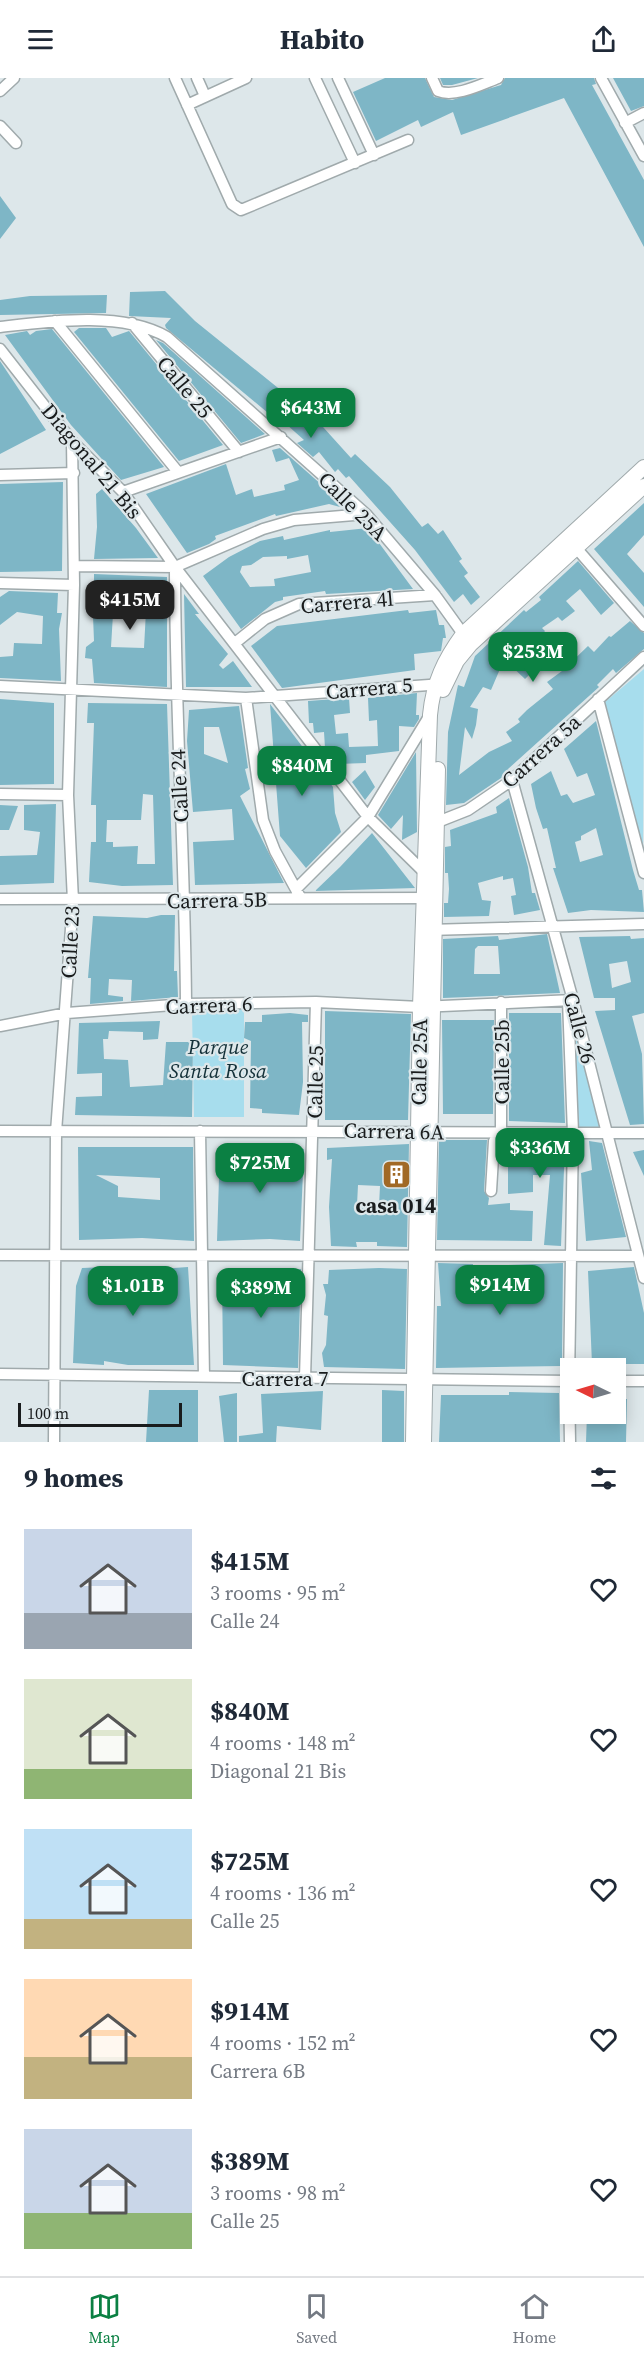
<!DOCTYPE html>
<meta charset="utf-8">
<style>
:root{--surface:#fff;--page:#f2f2f3;--text:#1f2937;--muted:#747a83;--line:#e0e1e3;--accent:#0b8043}
body{margin:0;font-family:"Source Serif 4",serif;background:var(--page);color:var(--text);height:100vh;display:flex;flex-direction:column;font-size:22px;white-space:nowrap}
*{box-sizing:border-box;margin:0}
p{font-size:20px;color:var(--muted)}
.icon{flex:none;width:33px;height:33px;fill:none;stroke:currentColor;stroke-width:2;stroke-linecap:round;stroke-linejoin:round}
.map{position:relative;height:1364px;overflow:hidden}
.panel{display:flex;flex-direction:column;background:var(--surface);flex:1}
.panel>*{flex:none}
.needle{width:39px;rotate:275deg}
.fabs{position:absolute;left:560px;top:1280px;display:grid;gap:12px}
.fabs a{display:grid;place-items:center;width:66px;height:66px;border-radius:0px;background:var(--surface);box-shadow:0 3px 15px #0003;font-size:30px}
.scale{position:absolute;left:18px;bottom:15px;width:164px;box-sizing:border-box;padding-left:6px;border:3px solid #191c1d;border-top:0;font-size:16px;line-height:21px;white-space:nowrap;color:#191c1d;-webkit-text-stroke:4px #dde7ea;paint-order:stroke}
.price{position:absolute;translate:-50% -51px;padding:0 14px;border-radius:12px;background:var(--accent);color:#fff;font-size:20px;line-height:39px;filter:drop-shadow(0 2px 3px #0008)}
.price::after{content:'';position:absolute;left:50%;top:36px;width:18px;height:14px;margin-left:-9px;background:inherit;clip-path:polygon(0 0,100% 0,50% 100%)}
.price.current{background:#222;color:#fff}
ul{padding:0;list-style:none}
li{display:flex;align-items:center;gap:18px;height:150px;padding:0 24px}
li span{display:grid;place-items:center;flex:none;width:168px;height:120px;border-radius:0px;color:#555}
li>.icon{margin-inline-start:auto}
span .icon{width:72px;height:72px;fill:#fffc;stroke-width:1}
li b{font-size:26px}
h2{display:flex;justify-content:space-between;align-items:center;height:72px;padding:0 24px;font-size:26px}
header{display:flex;justify-content:space-between;align-items:center;height:78px;padding:0 24px;background:var(--surface);font-size:27px;font-weight:700}
.tabs{display:flex;justify-content:space-around;align-items:center;height:84px;border-top:2px solid var(--line);background:var(--surface);font-size:16px;color:var(--muted)}
.tabs a{display:grid;justify-items:center;gap:3px}
.tabs .current{color:var(--accent)}
.map>svg:first-child{display:block}
.green{fill:#a7dded}
.building{fill:#7eb6c6;fill-rule:evenodd}
.lines{fill:none;stroke-linecap:round;stroke-linejoin:round}
.minor-casing{stroke:#a0aaac;stroke-width:13}
.tertiary-casing{stroke:#a0aaac;stroke-width:16}
.minor{stroke:#fff;stroke-width:10}
.tertiary{stroke:#fff;stroke-width:14}
.labels{text-anchor:middle;dominant-baseline:central;stroke-width:4.5;stroke-linejoin:round;paint-order:stroke}
.street-label{font-size:21px;fill:#191c1d;stroke:#dde7ea}
.park-label{font-size:21px;font-style:italic;fill:#133038;stroke:#dde7ea}
.poi-label{font-size:21px;font-weight:bold;fill:#191c1d;stroke:#dde7ea}
</style>
<header><svg class="icon" aria-label="menu" viewBox="0 0 24 24"><path d="M4 6h16M4 12h16M4 18h16"/></svg>Habito<svg class="icon" aria-label="share" viewBox="0 0 24 24"><path d="M12 15V3M7 8l5-5 5 5M5 13v7h14v-7"/></svg></header>
<div class="map">
<svg width="644" height="1364" viewBox="0 0 644 1364">
<rect width="100%" height="100%" fill="#dde7ea"/>
<path class="green" d="M644,591L643,775L604,625Z
M571,927L602,1051H577Z
M233,930L244,931V1039H194L192,933Z"/>
<path class="building" d="M385,0H425L434,19L452,22L501,7L505,0H594L596,6L592,7L644,102V169L564,20L461,57L453,34L421,49L418,42L376,63L353,14Z
M440,0H478L452,7H443Z
M613,0H644V28L631,33Z
M0,118L16,140L0,161Z
M165,213L195,243L314,339L351,380L355,376L390,409L422,449L428,445L438,456L443,452L462,481L459,483L468,495L464,498L480,519L471,527L463,516L454,524L415,472L349,398L346,400L338,391L335,394L319,374L313,379L297,365L304,362L277,338L274,340L166,250L165,247L171,240L129,238L130,214Z
M107,217L106,235L0,237V222L30,218Z
M79,250H106L112,259L129,253L223,367L179,383L74,254Z
M52,251L164,389L121,402L71,347L5,257L27,253L30,257L36,253Z
M156,262L163,265L265,356L241,365Z
M0,283L46,352L0,376Z
M280,370L340,423V429L329,426L276,438L275,436L215,458L216,461L209,466L187,475L146,416L226,386L236,417L252,411L254,419L285,412L284,407L299,402L289,380L276,384L272,372Z
M63,404L62,493L0,494V406Z
M102,411L136,450L158,480L94,481L97,449L96,416Z
M644,425V457L627,476L644,495V529L594,471Z
M368,450L413,511L326,516L325,513L283,519V522L275,524L241,551L203,498L229,479L260,463L283,458L284,462L330,452V454ZM308,477L311,494L274,501L275,508L250,509L240,494L242,488L251,487L263,479L287,478V481Z
M578,483L614,525L601,537L580,511L566,523L575,533L562,543L558,539L542,550L545,553L536,565L529,558L514,571L535,591L525,601L508,585L500,591L491,612L483,609L470,629L478,631L476,647L472,661L465,649L459,697L489,674L512,663L506,654L520,644L518,641L527,632L553,611L547,604L562,593L588,568L594,574L609,558L611,559L630,543L644,555V571L616,595L613,591L597,607L599,609L508,691L510,694L464,725L446,727L448,654L458,607L464,609L475,578L524,532L526,534L541,522L539,519Z
M94,496L167,499V609L94,605L92,581L85,580L86,569L94,563L93,538L97,535L100,518L94,517ZM146,533L144,570L111,569L113,536Z
M9,513L58,515L57,535H62L59,551L61,603L0,600V579L13,578L14,565L42,566L43,538L17,534L0,547V519Z
M184,516L199,536H195L228,576L219,587L223,591L233,583L252,609H186Z
M408,532L409,535L436,532L439,547H444L446,560H443L441,573L414,576L415,592L282,610L251,568L277,548Z
M417,615L416,637H419V641L414,649L399,648V673L366,677V685L337,686L336,669L325,670L324,654L314,655L313,645H309L308,623L349,620L350,635L334,637L336,656L348,655L349,669L378,668L377,642L369,643L368,620Z
M0,621L54,625V706L0,707Z
M88,625L167,626L173,807L122,808L89,804L91,764H96V727H91L94,645H87ZM143,716L153,717L155,786H137L138,768L113,769V764H106L107,742H141Z
M270,626L333,709L335,735L341,754L306,790L280,758Z
M239,628L248,690L245,691L250,711L240,718L284,805L195,807L193,764L234,762L232,731L193,734L187,663L189,632ZM204,649H219L228,685L204,676Z
M596,643L633,792L639,812H642L644,834L591,832L568,835L553,790H556L547,750L543,751L536,730L531,706L551,693L561,718L567,716L573,725L595,717L587,695L577,699L564,671ZM596,750L603,777L580,784L575,764L581,762V758Z
M416,674L417,754L402,762L403,737L391,751L378,737Z
M365,692L375,709L365,722L352,704Z
M509,720L528,789L532,815H535L540,832L514,837L511,818L516,817L513,800L503,802V798L478,805L482,822L491,823L489,838L444,839V825H448L449,811L448,795H445V769L451,768L450,752L497,735L496,729Z
M56,726L54,805L0,807V778L37,777L40,754L24,752V727Z
M0,727L18,728L9,752H0Z
M372,755L415,810L315,813L340,789Z
M161,837H175L174,893H177L178,919L131,923L132,902L109,901L108,917L123,919V923L90,926L91,900H88L93,838L147,840Z
M547,856L560,915L443,920V861L498,858L499,862ZM478,868H498L500,896H474L475,871Z
M630,858L631,861L644,860V935L632,938L642,976L644,1046L630,1047L595,933L615,932V920H594L579,859ZM627,883L631,904L612,910L609,886Z
M325,933L411,936L408,1042H325Z
M290,935L308,937V944H302L303,1004L299,1037L262,1035V1031L250,1030L251,963L244,960L245,944H262V937Z
M509,935H561L565,1045L509,1043Z
M442,942H494L493,1036H443Z
M160,943L158,961L143,962V954L109,953L108,961H103L104,981L128,982L130,1009L163,1007L166,964H193L192,1039L75,1037L76,1019L102,1018V995L77,996L79,945Z
M439,1062H487L484,1113L489,1120L488,1127L510,1125V1132L533,1133L532,1163L437,1162Z
M552,1063L551,1066H565L561,1168L544,1167L550,1097H533V1114L508,1116V1064Z
M589,1063L602,1065L626,1159L586,1163L581,1095L592,1092Z
M409,1066L407,1169L377,1168V1164H356L357,1169L331,1168L329,1129L332,1081L327,1082V1070ZM358,1107L380,1108L379,1128L357,1127Z
M220,1068L262,1074V1069L304,1071L300,1163L270,1161L217,1163Z
M78,1069H193L194,1163L142,1160L79,1162ZM96,1097L160,1100V1122L118,1119V1108Z
M644,1072V1098L633,1074Z
M438,1185L473,1186V1190H508V1187L563,1185L562,1288L436,1290L437,1228H441Z
M107,1189L132,1193L188,1189L194,1287H128L104,1283V1287L73,1285L76,1208L82,1190Z
M634,1189L644,1235V1286H592L588,1193Z
M379,1190L407,1191L405,1291L324,1289L322,1275L326,1267L328,1238L324,1237L326,1217L323,1206H328L329,1192Z
M301,1191L298,1290L223,1287L222,1194L251,1193L267,1196Z
M149,1312H198V1364H146Z
M382,1312L404,1313V1364H382Z
M323,1313L321,1352L277,1348L276,1364H239V1358L263,1355L261,1316Z
M509,1314L559,1315L560,1364H439L441,1317H509Z
M237,1315V1364H224L219,1318Z
M615,1321H627L626,1364H586L587,1335H615Z"/>
<g class="lines">
<defs>
<path id="minor" d="M175,0L232,126L241,132L408,62
M197,0L205,18
M315,0L355,85
M338,0L374,77
M432,0L438,13C455,20 482,6 498,0
M601,0L644,78
M0,13L14,0
M187,27L246,0
M625,45L644,35
M0,48L16,65
M55,243L178,394
M132,245L239,374
M0,249C51,243 122,233 167,259L366,436L435,517L466,560
M0,271L72,363L123,414L175,489L368,739L425,795H429
M0,397L74,395
M123,414L281,359
M571,464L644,548
M74,488L175,489L263,451L294,442L366,436
M175,489C175,635 185,780 186,926
M0,505L74,507
M235,565L265,541L299,526L435,517
M0,608L246,620L443,606
M246,620L263,742L275,773L299,817
M598,621L644,795
M512,702L573,922L644,1200
M0,716L68,717
M430,747L468,732L512,702L644,579
M296,811L368,739L430,637
M0,821L432,820
M428,852L644,846
M568,922L573,1055L569,1303L570,1364
M0,948L67,935L186,926L316,924L420,929L573,922
M0,1053L644,1055
M200,1053L204,1299
M491,1113L494,1063L501,1053V924
M0,1177L638,1178
M0,1296L570,1303
M305,1300L316,924
M615,1303H644
M54,1364L56,1054L73,823L68,717L74,507L72,363"/>
<path id="tertiary" d="M443,612L457,583L471,566L644,408
M413,1364L420,929L430,637C433,605 444,582 463,556L644,389
M424,1364L438,691"/>
</defs>
<use href="#minor" class="minor-casing"/>
<use href="#tertiary" class="tertiary-casing"/>
<use href="#minor" class="minor"/>
<use href="#tertiary" class="tertiary"/>
</g>
<defs>
<symbol id="building-square" viewBox="-11 -11 22 22"><rect x="-9" y="-9" width="18" height="18" rx="4" fill="#a16925" stroke="#dde7ea"/><path d="M-4-6H4V6H1V3H-1V6H-4ZM-2.5-4.3h1.7v1.8h-1.7ZM.8-4.3h1.7v1.8H.8ZM-2.5-1h1.7V.8h-1.7ZM.8-1h1.7V.8H.8Z" fill="#fff"/></symbol>
</defs>
<g fill-rule="evenodd">
<use href="#building-square" x="380" y="1080" width="33" height="33"/>
</g>
<g class="labels">
<g class="street-label">
<text transform="translate(185 309) rotate(50)">Calle 25</text>
<text transform="translate(92 383) rotate(50)">Diagonal 21 Bis</text>
<text transform="translate(353 428) rotate(45)">Calle 25A</text>
<text transform="translate(347 524) rotate(-5)">Carrera 4l</text>
<text transform="translate(369 610) rotate(-5)">Carrera 5</text>
<text transform="translate(541 673) rotate(-42)">Carrera 5a</text>
<text transform="translate(179 708) rotate(-93)">Calle 24</text>
<text transform="translate(217 822) rotate(-1)">Carrera 5B</text>
<text transform="translate(70 864) rotate(-87)">Calle 23</text>
<text transform="translate(209 927) rotate(-2)">Carrera 6</text>
<text transform="translate(580 950) rotate(75)">Calle 26</text>
<text transform="translate(419 984) rotate(-89)">Calle 25A</text>
<text transform="translate(501 984) rotate(-90)">Calle 25b</text>
<text transform="translate(315 1004) rotate(-89)">Calle 25</text>
<text transform="translate(394 1053) rotate(1)">Carrera 6A</text>
<text x="285" y="1300">Carrera 7</text>
</g>
<g class="park-label">
<text x="218" y="968">Parque<tspan x="218" dy="24">Santa Rosa</tspan></text>
</g>
<g class="poi-label">
<text x="396" y="1127">casa 014</text>
</g>
</g>
</svg>
<div class="fabs">
<a><svg class="needle" viewBox="-14 -14 28 28"><path d="M0-13l5 13h-10z" fill="#e53935"/><path d="M0 13l5-13h-10z" fill="#747a83"/></svg></a>
</div>
<div class="scale">100 m</div>
<b class="price" style="left:311px;top:361px">$643M</b>
<b class="price current" style="left:130px;top:553px">$415M</b>
<b class="price" style="left:533px;top:605px">$253M</b>
<b class="price" style="left:302px;top:719px">$840M</b>
<b class="price" style="left:540px;top:1101px">$336M</b>
<b class="price" style="left:260px;top:1116px">$725M</b>
<b class="price" style="left:500px;top:1238px">$914M</b>
<b class="price" style="left:133px;top:1239px">$1.01B</b>
<b class="price" style="left:261px;top:1241px">$389M</b>
</div>
<section class="panel">
<h2>9 homes<svg class="icon" aria-label="filters" viewBox="0 0 24 24"><path d="M4 7h16M4 17h16"/><circle cx="9" cy="7" r="2"/><circle cx="15" cy="17" r="2"/></svg></h2>
<ul>
<li><span style="background:linear-gradient(#c9d6e8 70%,#9aa5b1 0)"><svg class="icon" aria-label="home" viewBox="0 0 24 24"><path d="M3 11l9-7 9 7M6 9v11h12V9"/></svg></span><div><b>$415M</b><p>3 rooms · 95 m²</p><p>Calle 24</p></div><svg class="icon" aria-label="heart" viewBox="0 0 24 24"><path d="M12 20l-8-8c-3-5 5-10 8-4 3-6 11-1 8 4z"/></svg></li>
<li><span style="background:linear-gradient(#dfe7d0 75%,#8fb573 0)"><svg class="icon" aria-label="home" viewBox="0 0 24 24"><path d="M3 11l9-7 9 7M6 9v11h12V9"/></svg></span><div><b>$840M</b><p>4 rooms · 148 m²</p><p>Diagonal 21 Bis</p></div><svg class="icon" aria-label="heart" viewBox="0 0 24 24"><path d="M12 20l-8-8c-3-5 5-10 8-4 3-6 11-1 8 4z"/></svg></li>
<li><span style="background:linear-gradient(#bfe0f5 75%,#c2b280 0)"><svg class="icon" aria-label="home" viewBox="0 0 24 24"><path d="M3 11l9-7 9 7M6 9v11h12V9"/></svg></span><div><b>$725M</b><p>4 rooms · 136 m²</p><p>Calle 25</p></div><svg class="icon" aria-label="heart" viewBox="0 0 24 24"><path d="M12 20l-8-8c-3-5 5-10 8-4 3-6 11-1 8 4z"/></svg></li>
<li><span style="background:linear-gradient(#ffd9b3 65%,#c2b280 0)"><svg class="icon" aria-label="home" viewBox="0 0 24 24"><path d="M3 11l9-7 9 7M6 9v11h12V9"/></svg></span><div><b>$914M</b><p>4 rooms · 152 m²</p><p>Carrera 6B</p></div><svg class="icon" aria-label="heart" viewBox="0 0 24 24"><path d="M12 20l-8-8c-3-5 5-10 8-4 3-6 11-1 8 4z"/></svg></li>
<li><span style="background:linear-gradient(#c9d6e8 70%,#8fb573 0)"><svg class="icon" aria-label="home" viewBox="0 0 24 24"><path d="M3 11l9-7 9 7M6 9v11h12V9"/></svg></span><div><b>$389M</b><p>3 rooms · 98 m²</p><p>Calle 25</p></div><svg class="icon" aria-label="heart" viewBox="0 0 24 24"><path d="M12 20l-8-8c-3-5 5-10 8-4 3-6 11-1 8 4z"/></svg></li>
</ul>
</section>
<nav class="tabs">
<a class="current"><svg class="icon" aria-label="map" viewBox="0 0 24 24"><path d="M3 6l6-2 6 2 6-2v14l-6 2-6-2-6 2zM9 4v14M15 6v14"/></svg>Map</a>
<a><svg class="icon" aria-label="saved" viewBox="0 0 24 24"><path d="M7 4h10v16l-5-4-5 4z"/></svg>Saved</a>
<a><svg class="icon" aria-label="home" viewBox="0 0 24 24"><path d="M3 11l9-7 9 7M6 9v11h12V9"/></svg>Home</a>
</nav>
